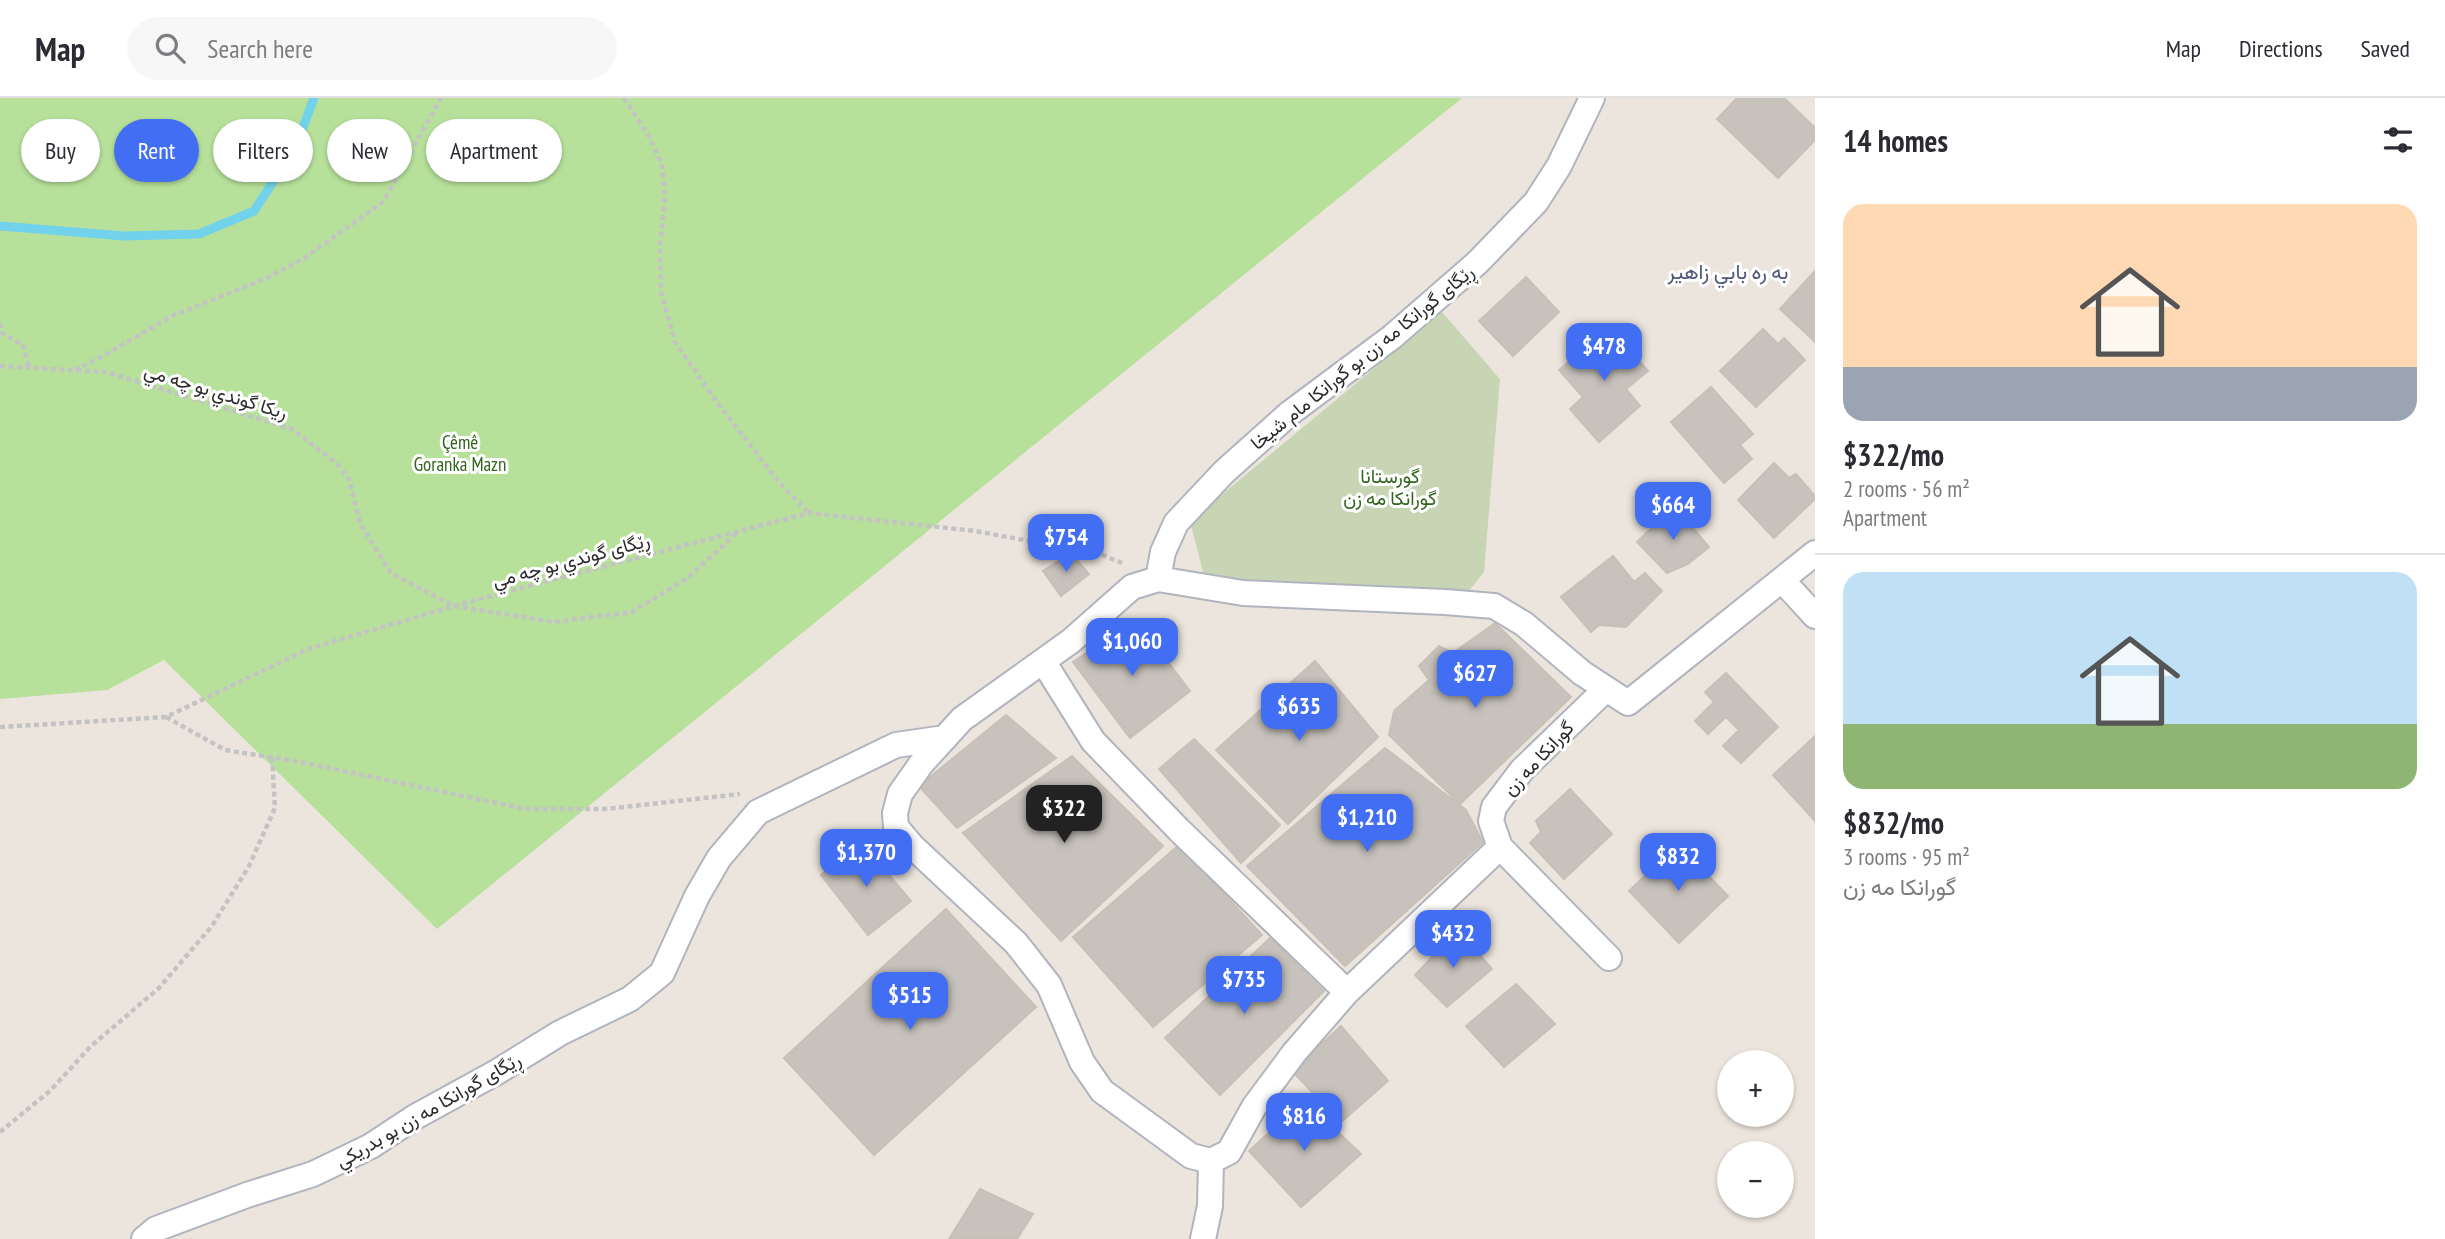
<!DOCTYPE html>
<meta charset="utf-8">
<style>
:root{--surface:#fff;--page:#f7f7f7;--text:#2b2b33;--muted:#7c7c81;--line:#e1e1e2;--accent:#426ef4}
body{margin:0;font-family:"PT Sans Narrow",Vazirmatn,sans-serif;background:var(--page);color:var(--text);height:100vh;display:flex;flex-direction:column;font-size:26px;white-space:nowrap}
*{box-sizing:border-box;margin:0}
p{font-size:23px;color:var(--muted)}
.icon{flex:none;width:38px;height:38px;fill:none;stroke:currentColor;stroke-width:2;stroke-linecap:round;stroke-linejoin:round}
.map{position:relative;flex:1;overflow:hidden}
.details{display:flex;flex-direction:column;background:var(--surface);width:630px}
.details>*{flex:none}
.banner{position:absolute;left:21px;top:21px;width:665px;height:63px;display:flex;gap:14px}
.buttons{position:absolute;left:1717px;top:952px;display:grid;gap:14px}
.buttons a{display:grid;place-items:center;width:77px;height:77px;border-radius:50%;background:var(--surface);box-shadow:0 2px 5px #0004;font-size:35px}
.price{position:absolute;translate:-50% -60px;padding:0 16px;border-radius:14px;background:var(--accent);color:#fff;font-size:23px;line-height:46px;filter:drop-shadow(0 2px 4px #0008)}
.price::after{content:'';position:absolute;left:50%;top:42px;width:21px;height:16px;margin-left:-10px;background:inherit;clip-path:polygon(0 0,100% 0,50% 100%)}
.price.current{background:#222;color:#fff}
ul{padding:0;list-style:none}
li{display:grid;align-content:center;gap:14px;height:371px;padding:0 28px}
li+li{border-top:2px solid var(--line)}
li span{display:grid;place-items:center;height:217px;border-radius:21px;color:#555}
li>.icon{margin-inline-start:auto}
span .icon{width:126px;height:126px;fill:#fffc;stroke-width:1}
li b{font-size:30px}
h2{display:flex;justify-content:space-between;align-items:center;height:84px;padding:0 28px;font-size:30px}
.tag{padding:0 24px;border-radius:32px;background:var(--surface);box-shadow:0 2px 5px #0004;font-size:24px;line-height:63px}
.tag.current{background:var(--accent);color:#fff}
header{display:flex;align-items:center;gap:42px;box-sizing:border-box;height:98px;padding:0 35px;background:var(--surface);border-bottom:2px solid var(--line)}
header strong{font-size:33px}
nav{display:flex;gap:38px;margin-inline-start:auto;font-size:24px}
.search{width:490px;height:63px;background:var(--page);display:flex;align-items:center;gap:18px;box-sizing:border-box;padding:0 24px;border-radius:38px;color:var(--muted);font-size:26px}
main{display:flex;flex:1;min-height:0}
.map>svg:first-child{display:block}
.green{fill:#b7e19b}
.cemetery{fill:#c7d5b5}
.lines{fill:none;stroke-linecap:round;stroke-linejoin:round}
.stream{stroke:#73d2eb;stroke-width:9}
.building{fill:#c7c2bc;stroke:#c7c0b7;stroke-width:2}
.minor-casing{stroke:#b0b4be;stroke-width:28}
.path{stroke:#c3c3c3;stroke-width:4.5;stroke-dasharray:5 3.5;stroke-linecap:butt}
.minor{stroke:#fff;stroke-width:24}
.labels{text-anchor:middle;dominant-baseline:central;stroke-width:6;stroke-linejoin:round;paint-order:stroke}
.street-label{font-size:19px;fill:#2a2a2a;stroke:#fff}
.park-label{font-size:19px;fill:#30651c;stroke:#fff}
.neighbourhood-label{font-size:21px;fill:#4c577a;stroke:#fff}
</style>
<header>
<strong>Map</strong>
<div class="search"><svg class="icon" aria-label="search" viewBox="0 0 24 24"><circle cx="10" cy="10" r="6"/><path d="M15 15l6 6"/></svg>Search here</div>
<nav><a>Map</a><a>Directions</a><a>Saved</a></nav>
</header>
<main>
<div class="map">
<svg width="1815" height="1141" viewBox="0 0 1815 1141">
<rect width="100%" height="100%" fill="#ece5dd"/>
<path class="green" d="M0,0H1462L437,831L164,562L107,592L0,601Z"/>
<path class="cemetery" d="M1442,214L1500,281L1484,474L1469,493L1290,488L1204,478L1190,423Z"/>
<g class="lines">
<path class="stream" d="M0,128L124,138L199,136L254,113L296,48L314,0"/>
</g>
<path class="building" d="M1737,0H1784L1815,30V42L1778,80L1717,21Z
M1815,173V244L1780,211Z
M1526,179L1559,214L1513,258L1479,223Z
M1610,229L1648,273L1626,291L1640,308L1599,344L1570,311L1583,299L1559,272Z
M1763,231L1778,246L1784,240L1805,262L1756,309L1720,273Z
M1711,289L1753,336L1740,347L1752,361L1724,385L1671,324Z
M1774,365L1789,380L1796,376L1815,398V401L1774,440L1738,402Z
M1678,412L1709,449L1688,466L1667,475L1637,444L1665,417Z
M1071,455L1089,476L1061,498L1043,473Z
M1613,458L1634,484L1645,475L1662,493L1626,529L1599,527L1591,534L1561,499Z
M1136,522L1190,593L1130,640L1073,564Z
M1495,525L1571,599L1460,706L1389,637L1394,613L1429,582L1419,568L1439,548L1453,555Z
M1315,563L1378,639L1288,726L1216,652Z
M1726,575L1778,629L1741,665L1723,648L1739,632L1726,619L1708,636L1695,623L1714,604L1705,594Z
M1006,617L1056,660L957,730L919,688Z
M1815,638V723L1773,677Z
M1194,641L1280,727L1241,765L1159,671Z
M1385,650L1466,712L1483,744L1345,868L1247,768Z
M1072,658L1163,748L1061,843L963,735Z
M1570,691L1612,736L1564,781L1530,745L1541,734L1536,723Z
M863,746L911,803L868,837L821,777Z
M1678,746L1728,798L1679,845L1629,793Z
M1179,747L1262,837L1153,929L1073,839Z
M946,811L1036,909L874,1057L784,960Z
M1458,832L1492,871L1447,909L1415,877Z
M1270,840L1324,893L1220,997L1165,940Z
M1516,886L1555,926L1504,969L1466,928Z
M1341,928L1388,983L1341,1024L1292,973Z
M1304,1002L1361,1056L1301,1109L1249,1053Z
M980,1091L1033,1116L1017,1141H949Z"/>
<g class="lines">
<defs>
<path id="minor" d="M1158,481L1163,454L1176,425L1224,374L1290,315L1392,239L1477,165L1536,104L1559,68L1592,0
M1782,482L1815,518
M1043,563L1093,643L1179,732L1347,894
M1606,591L1522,672L1494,709L1491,723L1500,749L1609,860
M1500,749L1347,894L1294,955L1254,1009L1229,1054L1211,1063L1191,1058L1102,993L1082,964L1049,887L1016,845L912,748L896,729L895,715L900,696L921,666L962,621L1071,543L1132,489L1158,481L1243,495L1445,504L1494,508L1524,526L1582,575L1628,605L1815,455
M144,1141L156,1131L247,1097L313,1076L371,1048L415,1019L497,974L560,935L630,901L662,875L697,798L719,760L758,714L896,647L945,640
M1203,1141L1210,1108L1211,1063"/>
</defs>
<use href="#minor" class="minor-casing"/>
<path class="path" d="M624,0L650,40L662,66L665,98L660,148L661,194L675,244L719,307L778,383L808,414
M0,225L2,235L23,247L29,271
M0,268L106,274L292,331L336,365L349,381L360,425L391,475L454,508L554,524L632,514L686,481L738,434
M75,272L103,258L172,218L267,180L306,159L383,104L441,0
M166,619L225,652L295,663L526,711H606L740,696
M0,629L166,619L308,551L464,505L809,415L975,433L1100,456L1122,465
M0,1034L51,992L90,949L159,890L212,828L249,768L275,710L272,659"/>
<use href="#minor" class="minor"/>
</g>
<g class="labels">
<g class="street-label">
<text transform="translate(1362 259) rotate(-39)">ڕێگای گورانكا مه زن بو گورانکا مام شيخا</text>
<text transform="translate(216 293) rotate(17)">ريكا گوندي بو چه مي</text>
<text transform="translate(571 462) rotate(-15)">ڕێگای گوندي بو چه مي</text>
<text transform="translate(1538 660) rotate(-47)">گورانكا مه زن</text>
<text transform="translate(428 1012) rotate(-30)">ڕێگای گورانكا مه زن بو بدريكي</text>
</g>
<g class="park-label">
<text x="460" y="344">Çêmê<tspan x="460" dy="22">Goranka Mazn</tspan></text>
<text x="1390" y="378">گورستانا<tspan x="1390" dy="22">گورانكا مه زن</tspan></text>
</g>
<g class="neighbourhood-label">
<text x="1728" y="173">به ره بابي زاهير</text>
</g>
</g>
</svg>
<div class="buttons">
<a>+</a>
<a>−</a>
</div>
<b class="price" style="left:1604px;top:285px">$478</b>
<b class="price" style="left:1673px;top:444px">$664</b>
<b class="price" style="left:1066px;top:476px">$754</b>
<b class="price" style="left:1132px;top:580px">$1,060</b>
<b class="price" style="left:1475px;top:612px">$627</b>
<b class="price" style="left:1299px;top:645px">$635</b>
<b class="price current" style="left:1064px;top:747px">$322</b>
<b class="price" style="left:1367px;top:756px">$1,210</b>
<b class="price" style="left:866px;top:791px">$1,370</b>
<b class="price" style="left:1678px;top:795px">$832</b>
<b class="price" style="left:1453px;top:872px">$432</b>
<b class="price" style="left:1244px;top:918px">$735</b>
<b class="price" style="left:910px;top:934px">$515</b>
<b class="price" style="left:1304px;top:1055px">$816</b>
<div class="banner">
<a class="tag">Buy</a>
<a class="tag current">Rent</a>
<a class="tag">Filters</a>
<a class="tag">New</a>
<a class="tag">Apartment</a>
</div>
</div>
<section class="details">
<h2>14 homes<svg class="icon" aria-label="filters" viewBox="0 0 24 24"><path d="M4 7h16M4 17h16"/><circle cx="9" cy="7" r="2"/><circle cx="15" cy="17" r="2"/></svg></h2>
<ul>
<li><span style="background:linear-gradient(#ffd9b3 75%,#9aa5b1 0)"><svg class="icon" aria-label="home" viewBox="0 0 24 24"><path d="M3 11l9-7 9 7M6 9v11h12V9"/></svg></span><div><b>$322/mo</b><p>2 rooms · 56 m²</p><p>Apartment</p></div></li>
<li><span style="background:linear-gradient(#bfe0f5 70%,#8fb573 0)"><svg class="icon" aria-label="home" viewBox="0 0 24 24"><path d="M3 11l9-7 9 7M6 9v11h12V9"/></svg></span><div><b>$832/mo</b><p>3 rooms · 95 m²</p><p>گورانكا مه زن</p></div></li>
</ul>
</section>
</main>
